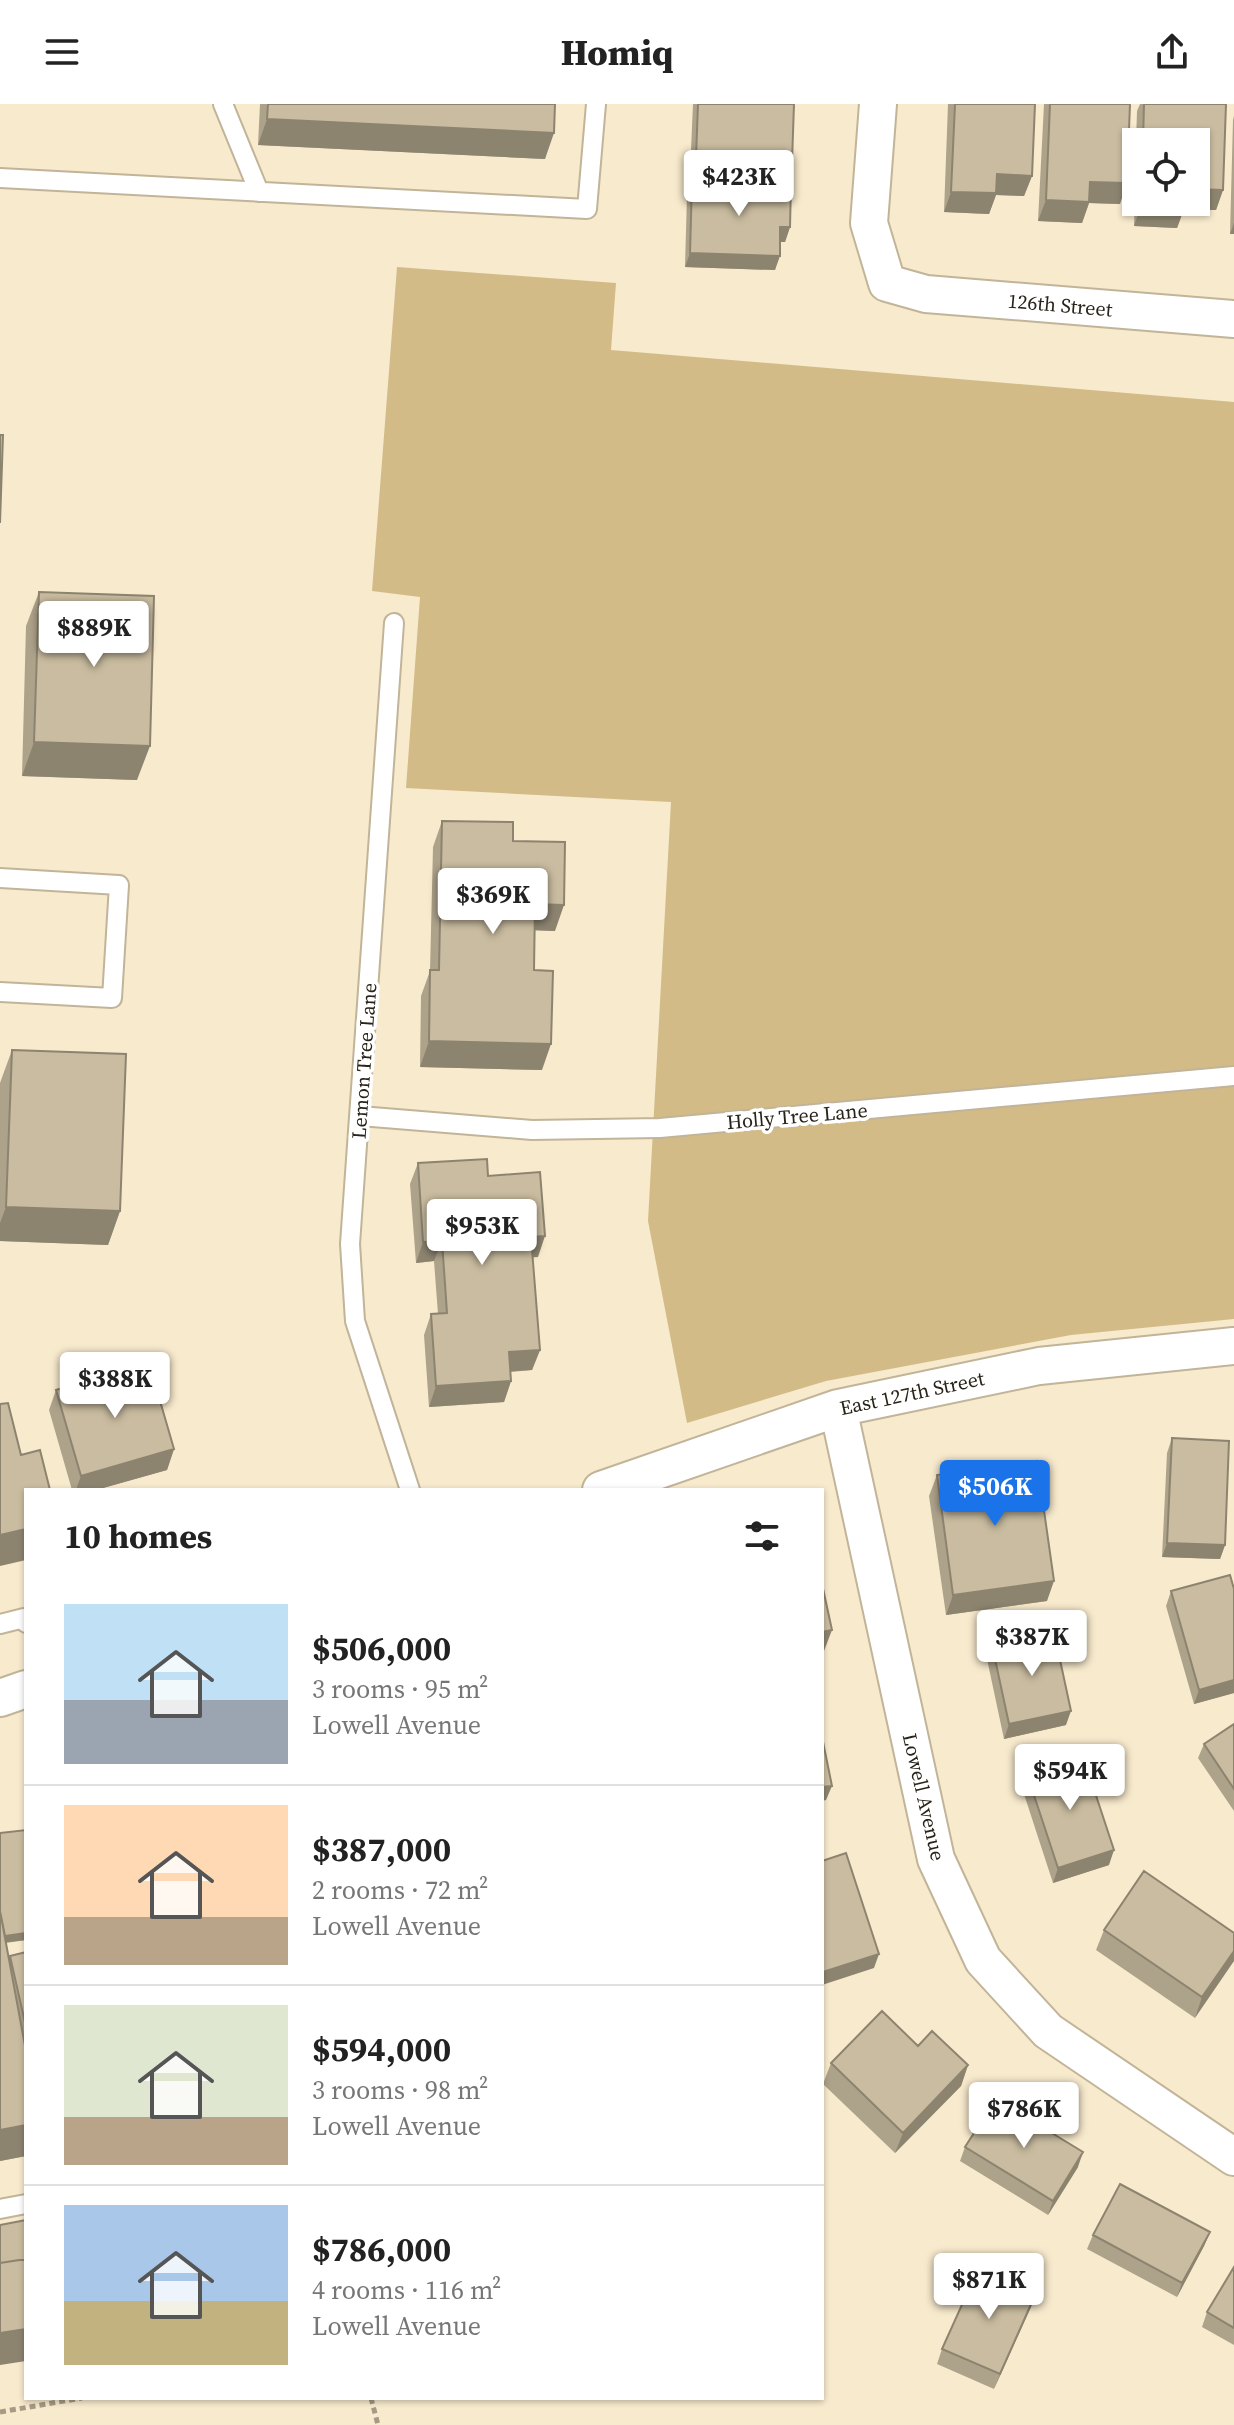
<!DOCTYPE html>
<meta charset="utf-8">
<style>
:root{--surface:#fff;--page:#f2f2f2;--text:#222;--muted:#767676;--line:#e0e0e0;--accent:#1a73e8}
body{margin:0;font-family:"Source Serif 4",serif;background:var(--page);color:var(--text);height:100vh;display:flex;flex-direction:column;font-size:30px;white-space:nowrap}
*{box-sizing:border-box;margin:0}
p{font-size:26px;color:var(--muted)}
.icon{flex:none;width:44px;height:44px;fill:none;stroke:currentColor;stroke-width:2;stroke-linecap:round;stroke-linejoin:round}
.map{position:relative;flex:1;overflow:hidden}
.details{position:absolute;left:24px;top:1384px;width:800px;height:912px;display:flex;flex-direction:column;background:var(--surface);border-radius:0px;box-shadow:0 2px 6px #0004}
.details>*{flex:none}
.buttons{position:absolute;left:1122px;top:24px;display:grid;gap:16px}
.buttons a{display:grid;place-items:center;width:88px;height:88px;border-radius:0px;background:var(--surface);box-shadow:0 2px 6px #0004;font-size:40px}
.price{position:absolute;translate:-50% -68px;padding:0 18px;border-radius:8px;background:#fff;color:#222;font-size:26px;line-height:52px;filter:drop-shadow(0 2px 4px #0008)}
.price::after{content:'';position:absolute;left:50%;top:48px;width:24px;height:18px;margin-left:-12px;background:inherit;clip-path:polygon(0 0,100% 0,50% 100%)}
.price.current{background:var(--accent);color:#fff}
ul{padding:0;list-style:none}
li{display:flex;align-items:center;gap:24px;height:200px;padding:0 40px}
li+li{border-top:2px solid var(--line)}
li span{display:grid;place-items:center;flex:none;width:224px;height:160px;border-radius:0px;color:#555}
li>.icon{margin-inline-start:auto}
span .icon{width:96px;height:96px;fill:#fffc;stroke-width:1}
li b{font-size:34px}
h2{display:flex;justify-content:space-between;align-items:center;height:96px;padding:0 40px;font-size:34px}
header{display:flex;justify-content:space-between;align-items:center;height:104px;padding:0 40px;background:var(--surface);font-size:36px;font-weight:800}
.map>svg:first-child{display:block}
.green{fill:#d3bb88}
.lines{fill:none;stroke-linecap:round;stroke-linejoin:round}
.service-casing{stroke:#c1b498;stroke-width:22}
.minor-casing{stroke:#c1b498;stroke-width:40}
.path{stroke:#a59a85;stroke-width:5;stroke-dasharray:6 4;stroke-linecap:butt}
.service{stroke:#fff;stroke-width:18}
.minor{stroke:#fff;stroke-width:36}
.wall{fill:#ada28a}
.shaded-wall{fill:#8d8470}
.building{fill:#c9bca0;stroke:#8d8470;stroke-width:2}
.labels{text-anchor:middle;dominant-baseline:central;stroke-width:7;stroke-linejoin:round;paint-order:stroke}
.street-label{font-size:20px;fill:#292419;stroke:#fff}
</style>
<header><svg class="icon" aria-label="menu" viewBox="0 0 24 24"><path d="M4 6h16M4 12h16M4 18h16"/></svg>Homiq<svg class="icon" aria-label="share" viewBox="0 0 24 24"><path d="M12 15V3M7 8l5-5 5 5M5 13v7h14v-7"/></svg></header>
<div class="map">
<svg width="1234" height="2321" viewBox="0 0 1234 2321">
<rect width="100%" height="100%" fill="#f8eacd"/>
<path class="green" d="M397,163L616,179L611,246L1234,298V1215L1071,1231L826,1277L687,1319L648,1117L671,698L406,684L420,493L372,487Z"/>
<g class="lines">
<defs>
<path id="service" d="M223,0L259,88
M0,74L587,105L596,0
M394,519L350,1140L355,1217L410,1386
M0,774L119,781L112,894L0,888
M360,1012L532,1026L660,1024L1234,972
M0,1520L24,1514L26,1519
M0,2105L26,2100"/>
<path id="minor" d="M878,0L869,119L887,179L926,190L1234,215
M838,1304L936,1755L983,1856L1048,1927L1234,2053
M601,1386L838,1304L1039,1262L1234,1242
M0,1594L26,1585"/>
</defs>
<use href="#service" class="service-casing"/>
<use href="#minor" class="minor-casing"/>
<path class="path" d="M371,2294L378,2321
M0,2308L82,2294"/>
<use href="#service" class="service"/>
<use href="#minor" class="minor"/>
</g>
<path class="wall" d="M260,0H555L545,55L258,41Z
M693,0H794L792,58L787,72L690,69Z
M948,0H1035L1032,72L1024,92L996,91L989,110L944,108Z
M1044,0H1130L1120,100L1089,99L1082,119L1038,117Z
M1140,0H1226L1223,86L1216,106L1184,105L1177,124L1134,122L1136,51V98H1196V38H1136L1137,7Z
M1234,12V130H1230L1233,16Z
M692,77L790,123L785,138H780L775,166L685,163L687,91Z
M39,488L137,676L22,672L26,522Z
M442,717L513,737L555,827L535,826L534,866L542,966L420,963L421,892L430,867L433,743Z
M12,946L120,1107L108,1141L0,1137V979Z
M418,1059L488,1072L538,1153H533L540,1246L532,1266L511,1268V1277L504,1298L429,1303L424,1231L431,1210H438L434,1157L416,1159L410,1080Z
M56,1286L174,1345L167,1366L96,1386H72L49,1306Z
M1172,1334L1225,1441L1220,1455L1162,1453L1167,1349Z
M937,1371L1047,1497L946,1511L929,1392Z
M1234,1485V1589L1194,1600L1166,1502L1171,1487Z
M992,1541L1066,1621L1004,1635L987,1555Z
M1234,1620V1707L1198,1654L1204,1640Z
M1027,1670L1109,1761L1053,1779L1022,1684Z
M26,1726V1836L6,1839L9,1855L10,1852L26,1848V1942L21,1920L26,2052L0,2057V1729Z
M1104,1826L1234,1829L1195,1914L1096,1846Z
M918,1942L968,1961L961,1982L895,2049L823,1980L831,1959Z
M965,2043L1078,2063L1048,2111L960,2057Z
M1210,2128L1204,2142L1177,2193L1087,2145L1093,2131Z
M1234,2163V2241L1202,2223L1207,2208Z
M1036,2189L994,2285L937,2260L942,2245Z"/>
<path class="shaded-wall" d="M267,15L554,29L545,55L258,41Z
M696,54L792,58L787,72L690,69Z
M997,70L1032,72L1024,92L996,91L989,110L944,108L951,88Z
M1090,78L1127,79L1120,100L1089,99L1082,119L1038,117L1046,96Z
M1196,85L1223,86L1216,106L1184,105L1177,124L1134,122L1141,102L1180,98H1196Z
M1234,119V130H1230Z
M780,123H790L785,138H775Z
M690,149L780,152L775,166L685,163Z
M34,638L150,642L137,676L22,672Z
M535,800L564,801L555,827L526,826Z
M429,937L551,940L542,966L420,963Z
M6,1103L120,1107L108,1141L0,1137V1119Z
M545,1132L538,1153L524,1154L531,1133Z
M442,1137L434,1157L416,1159L423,1138Z
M540,1246L532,1266L502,1268L509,1248Z
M511,1277L504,1298L429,1303L436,1282Z
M174,1345L167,1366L96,1386H76L81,1372Z
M26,1425V1456L0,1462V1431Z
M1167,1439L1225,1441L1220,1455L1162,1453Z
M1054,1477L1047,1497L946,1511L953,1491Z
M832,1526L824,1547H822V1528Z
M1234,1576V1589L1194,1600L1199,1586Z
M1071,1607L1066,1621L1004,1635L1009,1620Z
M832,1682L826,1696L822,1697V1683Z
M1114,1746L1109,1761L1053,1779L1058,1764Z
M26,1829V1836L0,1839L2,1832Z
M1234,1847V1857L1195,1914L1202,1893Z
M879,1850L874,1864L822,1881L823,1868Z
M968,1961L961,1982L895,2049L903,2029Z
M26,2021V2052L0,2057V2026Z
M1083,2048L1078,2063L1048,2111L1053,2097Z
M1210,2128L1204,2142L1177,2193L1182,2179Z
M1036,2189L1031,2203L994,2285L1000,2270Z
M26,2225V2257L0,2261V2229Z"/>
<path class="building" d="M268,0H555L554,29L267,15Z
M698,0H794L792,58L696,54Z
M955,0H1035L1032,72L997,70L996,89L951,88Z
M1050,0H1130L1127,79L1090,78L1089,98L1046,96Z
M1144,0H1226L1223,86L1196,85V38H1143Z
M692,77L791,80L790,123H780V152L690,149Z
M1141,98H1185V103L1141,102Z
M0,331H3L0,419Z
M39,488L154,492L150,642L34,638Z
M442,717L513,718V737L565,738L564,801L535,800L534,866L553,867L551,940L429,937L430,866H439Z
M12,946L126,950L120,1107L6,1103Z
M487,1055L488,1072L540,1068L545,1132L531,1133L540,1246L509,1248L511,1277L436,1282L431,1210L447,1209L442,1137L423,1138L418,1059Z
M149,1259L174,1345L81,1372L56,1286Z
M8,1299L21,1351L40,1346L50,1386H26V1425L0,1431V1300Z
M1172,1334L1229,1337L1225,1441L1167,1439Z
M1037,1357L1054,1477L953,1491L937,1371Z
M1230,1471L1234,1485V1576L1199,1586L1171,1487Z
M822,1480L832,1526L822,1528Z
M1054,1528L1071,1607L1009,1620L992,1541Z
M1234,1620V1685L1204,1640Z
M822,1633L832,1682L822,1683Z
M1083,1652L1114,1746L1058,1764L1027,1670Z
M26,1726V1829L5,1832L0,1807V1729Z
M846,1749L879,1850L823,1868L822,1864V1757Z
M1144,1767L1234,1829V1847L1202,1893L1104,1826Z
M0,1807L26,1947V2021L0,2026Z
M26,1848V1923L10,1852Z
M882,1907L918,1942L932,1927L968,1961L903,2029L831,1959Z
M996,1995L1083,2048L1053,2097L965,2043Z
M1120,2080L1210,2128L1182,2179L1093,2131Z
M26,2116V2155L0,2159V2121Z
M26,2155V2225L0,2229V2159Z
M979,2163L1036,2189L1000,2270L942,2245Z
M1234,2163V2224L1207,2208Z"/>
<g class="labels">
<g class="street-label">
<text transform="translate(1060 201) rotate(5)">126th Street</text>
<text transform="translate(364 957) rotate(-86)">Lemon Tree Lane</text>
<text transform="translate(797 1012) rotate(-5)">Holly Tree Lane</text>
<text transform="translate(912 1289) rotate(-12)">East 127th Street</text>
<text transform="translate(924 1693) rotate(77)">Lowell Avenue</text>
</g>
</g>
</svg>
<div class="buttons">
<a><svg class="icon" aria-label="locate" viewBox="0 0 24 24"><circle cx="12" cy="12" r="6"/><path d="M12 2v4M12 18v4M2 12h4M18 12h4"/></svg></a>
</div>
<b class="price" style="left:739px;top:114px">$423K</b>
<b class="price" style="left:94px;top:565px">$889K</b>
<b class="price" style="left:493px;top:832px">$369K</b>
<b class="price" style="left:482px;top:1163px">$953K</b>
<b class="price" style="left:115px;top:1316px">$388K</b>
<b class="price current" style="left:995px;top:1424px">$506K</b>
<b class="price" style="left:1032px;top:1574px">$387K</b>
<b class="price" style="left:1070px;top:1708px">$594K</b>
<b class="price" style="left:1024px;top:2046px">$786K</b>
<b class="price" style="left:989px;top:2217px">$871K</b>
<section class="details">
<h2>10 homes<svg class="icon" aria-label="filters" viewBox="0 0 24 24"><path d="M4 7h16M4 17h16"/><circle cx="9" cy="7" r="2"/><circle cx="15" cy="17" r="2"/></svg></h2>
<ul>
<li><span style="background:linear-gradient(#bfe0f5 60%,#9aa5b1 0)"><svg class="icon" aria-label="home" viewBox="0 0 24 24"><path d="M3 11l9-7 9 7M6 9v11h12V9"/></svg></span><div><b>$506,000</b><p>3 rooms · 95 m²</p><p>Lowell Avenue</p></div></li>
<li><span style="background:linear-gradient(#ffd9b3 70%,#b9a48a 0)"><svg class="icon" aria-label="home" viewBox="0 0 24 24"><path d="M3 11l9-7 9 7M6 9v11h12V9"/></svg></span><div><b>$387,000</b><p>2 rooms · 72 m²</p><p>Lowell Avenue</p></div></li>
<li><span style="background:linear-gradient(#dfe7d0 70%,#b9a48a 0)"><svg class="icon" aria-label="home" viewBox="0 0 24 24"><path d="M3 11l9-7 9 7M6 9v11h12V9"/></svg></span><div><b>$594,000</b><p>3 rooms · 98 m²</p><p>Lowell Avenue</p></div></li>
<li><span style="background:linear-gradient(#a9c7e8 60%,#c2b280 0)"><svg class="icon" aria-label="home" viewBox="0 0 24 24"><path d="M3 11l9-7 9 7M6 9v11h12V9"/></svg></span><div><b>$786,000</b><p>4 rooms · 116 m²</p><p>Lowell Avenue</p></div></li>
</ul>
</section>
</div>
